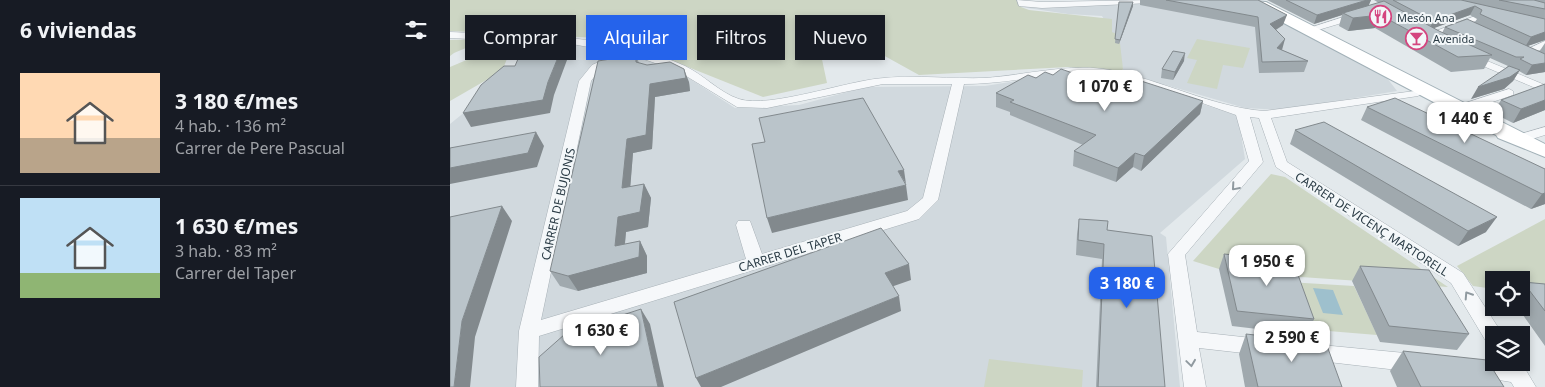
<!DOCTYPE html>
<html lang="es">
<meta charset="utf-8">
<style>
:root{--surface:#171b24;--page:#242831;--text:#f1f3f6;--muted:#9ea1a6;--line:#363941;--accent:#2563eb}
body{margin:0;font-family:"Noto Sans",sans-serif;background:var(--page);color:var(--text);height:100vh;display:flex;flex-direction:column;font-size:19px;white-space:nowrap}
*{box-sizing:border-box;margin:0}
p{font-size:16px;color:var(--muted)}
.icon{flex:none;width:28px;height:28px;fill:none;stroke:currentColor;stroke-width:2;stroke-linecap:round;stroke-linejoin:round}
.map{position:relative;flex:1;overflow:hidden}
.sheet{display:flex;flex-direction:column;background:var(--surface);width:450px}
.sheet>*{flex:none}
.guide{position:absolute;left:15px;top:15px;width:475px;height:45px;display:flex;gap:10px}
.buttons{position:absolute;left:1035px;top:271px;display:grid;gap:10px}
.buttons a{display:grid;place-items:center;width:45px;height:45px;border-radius:0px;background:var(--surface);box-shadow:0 2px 8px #0003;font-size:25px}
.price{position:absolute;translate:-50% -42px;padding:0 11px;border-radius:10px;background:#fff;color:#222;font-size:16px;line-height:32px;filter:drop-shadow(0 1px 2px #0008)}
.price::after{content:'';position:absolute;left:50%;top:30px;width:15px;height:11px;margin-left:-8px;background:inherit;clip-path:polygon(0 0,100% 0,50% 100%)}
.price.on{background:var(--accent);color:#fff}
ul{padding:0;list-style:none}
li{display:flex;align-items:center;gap:15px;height:125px;padding:0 20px}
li+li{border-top:1px solid var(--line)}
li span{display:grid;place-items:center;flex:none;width:140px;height:100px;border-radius:0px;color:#555}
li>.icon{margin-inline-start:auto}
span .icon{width:60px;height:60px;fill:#fffc;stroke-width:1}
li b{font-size:21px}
h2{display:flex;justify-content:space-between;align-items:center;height:60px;padding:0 20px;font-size:21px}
.chip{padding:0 18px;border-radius:0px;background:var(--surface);box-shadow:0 2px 8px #0003;font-size:18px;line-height:45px}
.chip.on{background:var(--accent);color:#fff}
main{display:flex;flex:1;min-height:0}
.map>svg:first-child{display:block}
.built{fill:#d1d9de}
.green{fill:#cdd6c4}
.water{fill:#9ec0cd}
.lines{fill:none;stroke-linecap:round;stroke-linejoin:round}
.street-casing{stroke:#a8b1b7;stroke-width:1}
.primary-casing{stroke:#a2b1b8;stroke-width:2}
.street{fill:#f6f8fa;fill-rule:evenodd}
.primary{fill:#fff;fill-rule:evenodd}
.wall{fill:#a0a9ae;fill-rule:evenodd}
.shaded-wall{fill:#82898d}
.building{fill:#bac4ca;stroke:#82898d}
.oneway{stroke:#909aa0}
.labels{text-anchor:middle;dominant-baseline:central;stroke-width:4;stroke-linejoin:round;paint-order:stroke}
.far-poi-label{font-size:11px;fill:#2a3b45;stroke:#f3f7f9;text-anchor:start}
.street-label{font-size:12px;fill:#2a3b45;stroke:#f3f7f9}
</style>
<main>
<section class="sheet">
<h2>6 viviendas<svg class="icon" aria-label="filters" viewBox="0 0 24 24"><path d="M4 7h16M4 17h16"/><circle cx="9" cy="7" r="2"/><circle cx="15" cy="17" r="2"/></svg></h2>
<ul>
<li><span style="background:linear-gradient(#ffd9b3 65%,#b9a48a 0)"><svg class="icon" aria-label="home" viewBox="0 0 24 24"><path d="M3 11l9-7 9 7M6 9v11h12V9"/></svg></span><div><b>3 180 €/mes</b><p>4 hab. · 136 m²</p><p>Carrer de Pere Pascual</p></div></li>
<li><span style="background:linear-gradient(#bfe0f5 75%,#8fb573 0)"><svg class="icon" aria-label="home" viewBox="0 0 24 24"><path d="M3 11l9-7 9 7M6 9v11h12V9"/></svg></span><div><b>1 630 €/mes</b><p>3 hab. · 83 m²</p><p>Carrer del Taper</p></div></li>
</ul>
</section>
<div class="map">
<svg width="1095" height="387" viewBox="0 0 1095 387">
<rect width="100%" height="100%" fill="#e3e9ec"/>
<path class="built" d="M739,0L795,3L937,78L947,91L832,110L795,108L671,72L673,69L662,32L652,16L618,14L571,7Z
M101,42L151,46L214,62L285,108L349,105L416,87L535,86L597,76H669L788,116L795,159L710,233L716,237L730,387H0V124Z"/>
<path class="green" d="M0,0H568L571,7L579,10L662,19V32L669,35L673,69L671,72L618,67L469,75L413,44L370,50L377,83L313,97L228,63L150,38L0,31Z
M37,39L4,53L0,56V40Z
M747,39L800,48L793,68L773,65L767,89L737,83L747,60L737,58Z
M58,47L59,54L52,71L0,101V67L45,48Z
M821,174L835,177L998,287L836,276L769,269L743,261Z
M1095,219V294L1071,292V280H1044V289L1023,286L1007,266Z
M838,282L904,286L927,335L854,329Z
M539,359L633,370L632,387H534Z"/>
<path class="water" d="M863,288L883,290L893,315L873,313Z"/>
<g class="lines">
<defs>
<path id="street" d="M567,0L592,2L704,0L700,3L592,8L569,6Z
M1038,11L1046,13L982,38L973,36Z
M909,12L914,15L912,17L858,33L853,30Z
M0,32C78,36 162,33 235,66C254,75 270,93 289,99C319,109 399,80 434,78C467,75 501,79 535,78C575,75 620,63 660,70C712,80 762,107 814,111L972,90L974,92L968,96L821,118L837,162L1013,273L1053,335H1044V345L1037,343L1001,283L826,167L809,118L800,117L813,162L735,255L747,332L811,339L818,341L821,347L818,353L811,355L749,348L756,387H734L718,254L799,161L786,115C745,101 702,83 659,76C611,69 562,84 514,84L488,200L469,219L89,336L88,387H66L69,331L129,81L142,65L164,55L169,58L150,69L141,81L91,320L296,259L286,225L288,221H300L312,254L457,211L473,198L502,84H433L317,108L287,107L228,71L182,55L122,44L0,38Z
M1095,41V48L1074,56L1069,53Z
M1018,53L1095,85V92L1014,58L1013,56Z
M1059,89L1063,91V95L1010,113L1004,109L1006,106Z
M1095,127V135L1069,143L1062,139L1064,136Z
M861,344L965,354L972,357L975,363L972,369L965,372L861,360L854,358L851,352L854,346Z
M1026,360L1071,362L1086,387H1064L1061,382L1019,375L1016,369L1019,363Z"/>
<path id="primary" d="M790,0L816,2L1095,144V157L1048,138L1046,135Z"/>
</defs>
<use href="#street" class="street-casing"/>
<use href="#primary" class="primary-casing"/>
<use href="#street" class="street"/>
<use href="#primary" class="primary"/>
</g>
<path class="wall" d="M690,0H808L833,25L826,30L832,50L858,61L854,72L809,73L805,27L690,5Z
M817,0H921L918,6L929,3L924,0H1095V40L1077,46L1089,52L1095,43V72L1076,75L1069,71L1063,81L1054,89L1021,99L1058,66L1040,58L1034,69L1001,72L925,28L898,31L889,26L892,15L864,24ZM1020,15L1027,19L1025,22L995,27L992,33L983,28Z
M669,2H683V6L669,44L665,43Z
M186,55L189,63L239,82L240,91L205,97L202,149L183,153L180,187L194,184L201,198L198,227L176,232L175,244L190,241L197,256V273L128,291L110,286L100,271Z
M734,61L723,80L711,78L712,69Z
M603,75L675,91L753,101L750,114L691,171L683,167L666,182L623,166L624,151L633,145L560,115V112L546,107V93L586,78Z
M1095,84V110L1063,123L1043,113L1051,100Z
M917,107L1095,169V204L1081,209L911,120Z
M845,130L1036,232L1008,246L840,144Z
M629,219L657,230L715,387H646L652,259L626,255L627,234Z
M774,254L864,319L857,335L782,326L769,269Z
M910,266L1019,334L1007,350L930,342L902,281Z
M1073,282L1095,284V346L1068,308H1071V284Z
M796,334L892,387H795L789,354Z
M953,351L1054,387H947L940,371Z"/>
<path class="shaded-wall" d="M917,0H921L918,7L893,13L892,15L864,24L867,15Z
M683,2V6L669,44L670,40Z
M1025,6L1020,15L979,30L983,21Z
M837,15L833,25L817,35L820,24Z
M930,15L925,28L898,31L903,18Z
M1095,32V40L1075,47L1081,37Z
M835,39L832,50L827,48Z
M115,40L120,52L104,95L100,113L21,127L13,113L98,82Z
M735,53L734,61L723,80L725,72Z
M1095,63V72L1076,75L1082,65Z
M234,69L239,82L240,91L205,97L202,149L183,153L179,203L172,188L177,139L200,84Z
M1070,70L1063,81L1054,89L1021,99L1028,87Z
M1095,100V110L1063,123L1071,109Z
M753,101L750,114L691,171L694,156Z
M86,132L94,146L87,167L0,184V168Z
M685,153L683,167L666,182L668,168Z
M454,170L456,184L448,171Z
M194,184L201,198L198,227L176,232L173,261L190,241L197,256V273L128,291L118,276L165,246L168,217Z
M456,185L458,200L322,233L317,218Z
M1095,193V204L1081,209L1092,194Z
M52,206L62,221L25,337L20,387H4L12,321Z
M1047,217L1036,232L1008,246L1018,231Z
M459,264L461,280L438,288L435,273Z
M449,296L451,311L271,387H251L246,378Z
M191,309L200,324L214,387H208Z"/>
<path class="building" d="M716,0H808L837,15L820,24L835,39L827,48L858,61L812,62L808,17Z
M836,0H917L867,15Z
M943,0H1011L1095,19V32L1081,37L1030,14L1032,10L1025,6L983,21Z
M1049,0H1084L1095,3V9Z
M934,1L989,31L1042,55L1008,57L930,15L903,18L893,13Z
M669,2H683L670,40L665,39Z
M1017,19L1095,54V63L1082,65L1070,59L1074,57H1066L995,27Z
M93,36L115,40L98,82L93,100L13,113L31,85L54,66H65L71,52Z
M723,51L735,53L725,72L712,69Z
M186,55V62L197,65L220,62L234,69L236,78L200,84L196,135L177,139L172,188L194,184L190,212L168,217L165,246L190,241L189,257L118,276L100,271L148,61Z
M1059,66L1070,70L1060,77L1028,87Z
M611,69L675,91L688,80L753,101L694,156L685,153L668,168L624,151L646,135L560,102L564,100L546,93L578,75L586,78L595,72L603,75Z
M1095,84V100L1071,109L1051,100Z
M413,98L454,170L448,171L456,185L317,218L302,144L315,142L309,118Z
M945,98L1095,169V193L1092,194L917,107Z
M874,122L1047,217L1018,231L845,130Z
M86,132L78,153L0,168V148Z
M52,206L12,321L4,387H0V217Z
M629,219L658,221L657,230L702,236L715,387H648L654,244L628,240Z
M431,228L459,264L435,273L449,296L246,378L224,302Z
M774,254L843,261L864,319L787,311Z
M910,266L979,270L1019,334L939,326Z
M1073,282L1095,284V311Z
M191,309L208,387H90L89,357L115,334Z
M796,334L876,343L892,387H808Z
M953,351L1037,360L1054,387H971Z"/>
<defs><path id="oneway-chevron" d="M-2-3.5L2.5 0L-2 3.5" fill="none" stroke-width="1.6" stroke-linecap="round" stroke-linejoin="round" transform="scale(1.25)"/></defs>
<g class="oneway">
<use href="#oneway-chevron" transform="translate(785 187) rotate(131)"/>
<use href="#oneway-chevron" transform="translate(1018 295) rotate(-123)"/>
<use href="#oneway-chevron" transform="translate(741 363) rotate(82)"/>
</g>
<defs>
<symbol id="restaurant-ring" viewBox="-11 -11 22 22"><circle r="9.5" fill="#f3f7f9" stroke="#d4457f" stroke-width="1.5"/><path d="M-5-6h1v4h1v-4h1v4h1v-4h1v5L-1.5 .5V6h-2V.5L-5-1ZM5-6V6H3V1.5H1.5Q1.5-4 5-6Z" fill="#d4457f"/></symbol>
<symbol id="bar-ring" viewBox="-11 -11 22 22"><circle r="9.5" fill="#f3f7f9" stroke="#d4457f" stroke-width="1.5"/><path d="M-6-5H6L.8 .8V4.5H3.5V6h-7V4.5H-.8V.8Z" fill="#d4457f"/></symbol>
</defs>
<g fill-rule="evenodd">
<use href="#restaurant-ring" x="918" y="4" width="25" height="25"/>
<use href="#bar-ring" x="954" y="26" width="25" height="25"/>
</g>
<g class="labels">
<g class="far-poi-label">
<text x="947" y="17">Mesón Ana</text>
<text x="983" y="38">Avenida</text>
</g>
<g class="street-label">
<text transform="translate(108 204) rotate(-77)">CARRER DE BUJONIS</text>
<text transform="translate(922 224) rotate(33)">CARRER DE VICENÇ MARTORELL</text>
<text transform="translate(340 252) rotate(-17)">CARRER DEL TAPER</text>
</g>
</g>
</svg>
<div class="buttons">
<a><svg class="icon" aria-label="locate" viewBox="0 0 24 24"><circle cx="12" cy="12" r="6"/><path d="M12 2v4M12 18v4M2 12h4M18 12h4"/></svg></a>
<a><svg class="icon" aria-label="layers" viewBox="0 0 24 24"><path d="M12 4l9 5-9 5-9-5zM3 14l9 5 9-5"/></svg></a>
</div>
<b class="price" style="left:655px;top:112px">1 070 €</b>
<b class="price" style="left:1015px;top:144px">1 440 €</b>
<b class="price" style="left:817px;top:287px">1 950 €</b>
<b class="price on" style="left:677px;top:309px">3 180 €</b>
<b class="price" style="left:151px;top:356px">1 630 €</b>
<b class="price" style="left:842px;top:363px">2 590 €</b>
<div class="guide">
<a class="chip">Comprar</a>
<a class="chip on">Alquilar</a>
<a class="chip">Filtros</a>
<a class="chip">Nuevo</a>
</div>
</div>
</main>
